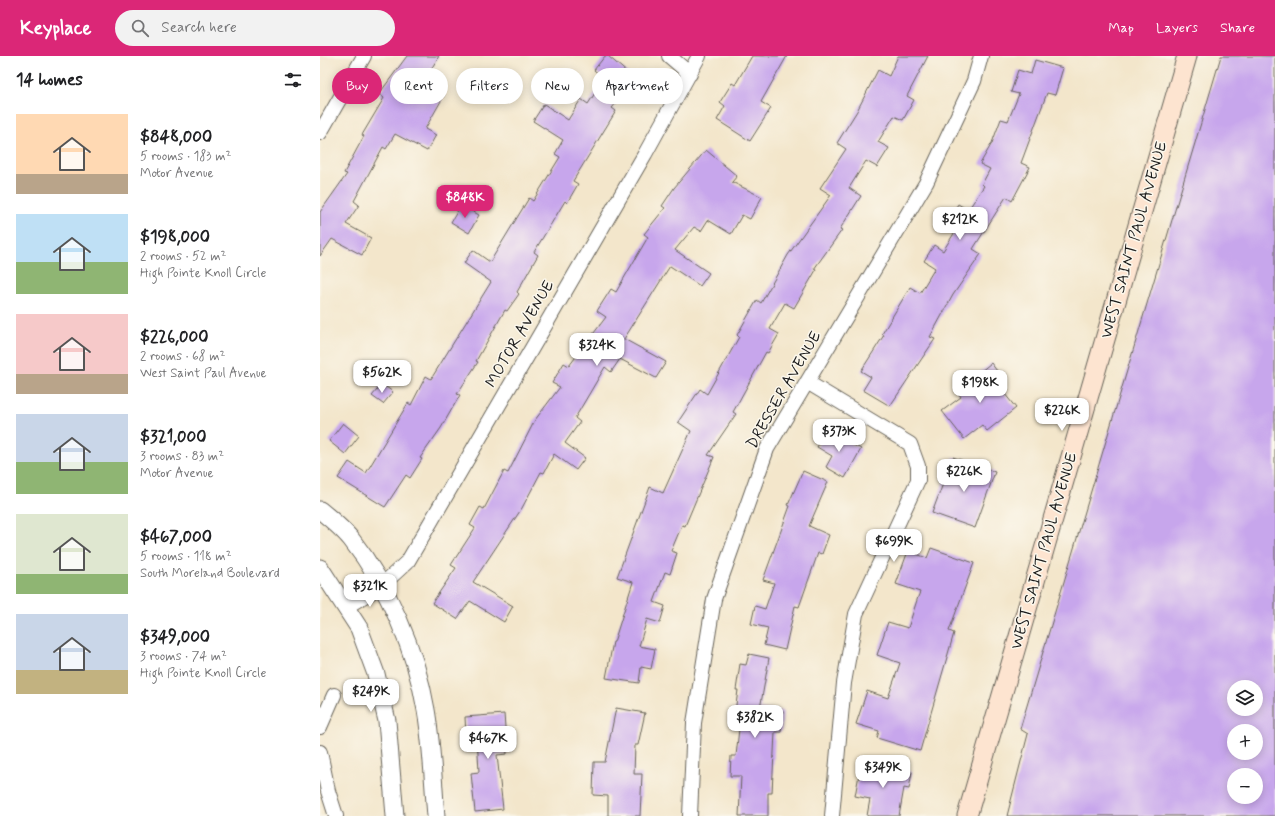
<!DOCTYPE html>
<meta charset="utf-8">
<style>
:root{--surface:#fff;--page:#f2f2f2;--text:#202124;--muted:#757577;--accent:#db2777}
body{margin:0;font-family:Mynerve,sans-serif;background:var(--page);color:var(--text);height:100vh;display:flex;flex-direction:column;font-size:15px;white-space:nowrap}
*{box-sizing:border-box;margin:0}
p{font-size:13px;color:var(--muted)}
.icon{flex:none;width:22px;height:22px;fill:none;stroke:currentColor;stroke-width:2;stroke-linecap:round;stroke-linejoin:round}
.map{position:relative;flex:1;overflow:hidden}
.drawer{display:flex;flex-direction:column;background:var(--surface);width:320px}
.drawer>*{flex:none}
.hud{position:absolute;left:12px;top:12px;width:380px;height:36px;display:flex;gap:8px}
.tools{position:absolute;left:907px;top:624px;display:grid;gap:8px}
.tools a{display:grid;place-items:center;width:36px;height:36px;border-radius:50%;background:var(--surface);box-shadow:0 2px 10px #0003;font-size:20px}
.price{position:absolute;translate:-50% -34px;padding:0 9px;border-radius:8px;background:#fff;color:#222;font-size:13px;line-height:26px;filter:drop-shadow(0 1px 2px #0008)}
.price::after{content:'';position:absolute;left:50%;top:24px;width:12px;height:9px;margin-left:-6px;background:inherit;clip-path:polygon(0 0,100% 0,50% 100%)}
.price.on{background:var(--accent);color:#fff}
ul{padding:0;list-style:none}
li{display:flex;align-items:center;gap:12px;height:100px;padding:0 16px}
li span{display:grid;place-items:center;flex:none;width:112px;height:80px;border-radius:0px;color:#555}
li>.icon{margin-inline-start:auto}
span .icon{width:48px;height:48px;fill:#fffc;stroke-width:1}
li b{font-size:17px}
h2{display:flex;justify-content:space-between;align-items:center;height:48px;padding:0 16px;font-size:17px}
.tag{padding:0 14px;border-radius:18px;background:var(--surface);box-shadow:0 2px 10px #0003;font-size:14px;line-height:36px}
.tag.on{background:var(--accent);color:#fff}
header{display:flex;align-items:center;gap:24px;box-sizing:border-box;height:56px;padding:0 20px;background:var(--accent);color:#fff}
header strong{font-size:19px}
nav{display:flex;gap:22px;margin-inline-start:auto;font-size:14px}
.search{width:280px;height:36px;background:var(--page);display:flex;align-items:center;gap:10px;box-sizing:border-box;padding:0 14px;border-radius:22px;color:var(--muted);font-size:15px}
main{display:flex;flex:1;min-height:0}
.map>svg:first-child{display:block}
.building{fill:#c7a6ec;fill-rule:evenodd}
.lines{fill:none;stroke-linecap:round;stroke-linejoin:round}
.minor-casing{stroke:#676359;stroke-width:16}
.tertiary-casing{stroke:#676359;stroke-width:19}
.secondary-casing{stroke:#676359;stroke-width:21}
.minor{stroke:#fff;stroke-width:14}
.tertiary{stroke:#fff;stroke-width:17}
.secondary{stroke:#fde4d0;stroke-width:19}
.labels{text-anchor:middle;dominant-baseline:central;stroke-width:3;stroke-linejoin:round;paint-order:stroke}
.street-label{font-size:16px;fill:#1c1c1c;stroke:#fbf7ec}
</style>
<header>
<strong>Keyplace</strong>
<div class="search"><svg class="icon" aria-label="search" viewBox="0 0 24 24"><circle cx="10" cy="10" r="6"/><path d="M15 15l6 6"/></svg>Search here</div>
<nav><a>Map</a><a>Layers</a><a>Share</a></nav>
</header>
<main>
<section class="drawer">
<h2>14 homes<svg class="icon" aria-label="filters" viewBox="0 0 24 24"><path d="M4 7h16M4 17h16"/><circle cx="9" cy="7" r="2"/><circle cx="15" cy="17" r="2"/></svg></h2>
<ul>
<li><span style="background:linear-gradient(#ffd9b3 75%,#b9a48a 0)"><svg class="icon" aria-label="home" viewBox="0 0 24 24"><path d="M3 11l9-7 9 7M6 9v11h12V9"/></svg></span><div><b>$848,000</b><p>5 rooms · 183 m²</p><p>Motor Avenue</p></div></li>
<li><span style="background:linear-gradient(#bfe0f5 60%,#8fb573 0)"><svg class="icon" aria-label="home" viewBox="0 0 24 24"><path d="M3 11l9-7 9 7M6 9v11h12V9"/></svg></span><div><b>$198,000</b><p>2 rooms · 52 m²</p><p>High Pointe Knoll Circle</p></div></li>
<li><span style="background:linear-gradient(#f6c9c9 75%,#b9a48a 0)"><svg class="icon" aria-label="home" viewBox="0 0 24 24"><path d="M3 11l9-7 9 7M6 9v11h12V9"/></svg></span><div><b>$226,000</b><p>2 rooms · 68 m²</p><p>West Saint Paul Avenue</p></div></li>
<li><span style="background:linear-gradient(#c9d6e8 60%,#8fb573 0)"><svg class="icon" aria-label="home" viewBox="0 0 24 24"><path d="M3 11l9-7 9 7M6 9v11h12V9"/></svg></span><div><b>$321,000</b><p>3 rooms · 83 m²</p><p>Motor Avenue</p></div></li>
<li><span style="background:linear-gradient(#dfe7d0 75%,#8fb573 0)"><svg class="icon" aria-label="home" viewBox="0 0 24 24"><path d="M3 11l9-7 9 7M6 9v11h12V9"/></svg></span><div><b>$467,000</b><p>5 rooms · 118 m²</p><p>South Moreland Boulevard</p></div></li>
<li><span style="background:linear-gradient(#c9d6e8 70%,#c2b280 0)"><svg class="icon" aria-label="home" viewBox="0 0 24 24"><path d="M3 11l9-7 9 7M6 9v11h12V9"/></svg></span><div><b>$349,000</b><p>3 rooms · 74 m²</p><p>High Pointe Knoll Circle</p></div></li>
</ul>
</section>
<div class="map">
<svg width="955" height="760" viewBox="0 0 955 760">
<rect width="100%" height="100%" fill="#fbf7ec"/>
<filter id="ink" filterUnits="userSpaceOnUse"><feTurbulence type="fractalNoise" baseFrequency=".025" numOctaves="2"/><feDisplacementMap in="SourceGraphic" scale="8" xChannelSelector="R" yChannelSelector="G"/><feConvolveMatrix kernelMatrix="1 2 1 2 8 2 1 2 1" color-interpolation-filters="sRGB"/></filter>
<filter id="wash" filterUnits="userSpaceOnUse"><feTurbulence type="fractalNoise" baseFrequency=".012" numOctaves="4" result="noise"/><feDisplacementMap in="SourceGraphic" scale="16" xChannelSelector="R" yChannelSelector="G"/><feGaussianBlur stdDeviation="0.9" result="paint"/><feColorMatrix in="noise" values="0 0 0 0 0 0 0 0 0 0 0 0 0 0 0 0 0 1.4 0 .05"/><feComposite in="paint" operator="in"/></filter>
<g filter="url(#wash)">
<rect width="100%" height="100%" fill="#f3e6cb"/>
<g id="blocks">
<path class="building" d="M87,0H119L104,25L125,38L105,73L116,79L107,95L75,78L66,93L63,91L34,145L39,149L26,168L51,182L42,199L12,183L0,200V156L27,118L24,117L44,80L42,79L64,42L59,38Z
M285,0H288L316,24L292,52L296,55L253,125L258,128L247,147L245,145L214,196L218,199L197,236L199,238L187,255L185,254L156,305L158,306L137,338L140,339L121,372L100,402L102,403L90,422L86,419L65,451L18,422L29,406L46,417L88,347L91,349L106,320L111,323L171,226L144,207L153,194L170,206L209,142L213,145L240,101L235,98L243,84L213,65L224,48L248,64L261,43L268,48L284,23L274,14Z
M432,0H467L441,46L451,52L430,85L397,64L405,50L400,46L412,27L415,29Z
M578,0H608L587,40L594,44L583,64L574,60L558,86L569,92L557,111L546,105L529,132L541,140L520,173L522,174L494,213L496,214L474,252L465,247L450,273L459,278L448,297L446,296L413,356L416,358L388,399L394,401L365,470L362,469L351,495L357,497L350,518L345,516L334,546L345,550L340,567L327,563L319,590L335,593L331,613L321,611L319,627L286,622L293,586H294L313,526L297,521L330,431L343,437L371,375L358,366L380,333L387,338L419,281L417,279L437,244L441,247L468,199L511,139L500,132L526,93L517,87L537,55L558,14L569,20Z
M901,0H955V760H687L708,678L700,673ZM914,631H936V653H914ZM914,675H936V697H914ZM914,719H936V741H914Z
M715,4L743,12L735,39L727,37L701,107L710,111L692,145L686,141L653,193L661,198L633,239L610,281L615,283L570,350L543,334L551,321L541,315L564,279L562,278L590,231L600,237L615,212L604,205L614,189L623,195L638,171L628,164L638,148L648,154L664,130L662,128L670,113L660,108L672,87L681,63L688,65L699,38L691,36L698,14L711,18Z
M386,94L417,120L412,126L442,141L430,163L422,159L411,178L388,164L381,175L374,171L355,194L389,217L380,230L350,210L304,283L346,306L336,322L300,303L291,316L285,311L255,362L260,366L245,387L265,402L256,414L234,398L224,417L221,416L202,452L153,526L193,550L184,566L150,545L137,563L112,547L136,512L131,509L155,472L150,469L160,451L164,453L184,415L188,417L215,364L240,331L232,327L244,307L249,310L286,261L277,255L291,233L296,236L328,181L324,178L345,152L342,150L354,132Z
M141,149L159,159L149,177L131,166Z
M671,307L683,323L677,328L696,352L667,375L662,369L644,383L622,355L641,341L637,335Z
M62,328L73,336L63,348L52,340Z
M23,367L39,380L25,398L9,385Z
M507,374L541,393L525,422L506,411L512,400L497,391Z
M633,401L675,416L655,472L612,457Z
M483,415L508,426L489,470L509,479L502,498L498,497L479,551L475,550L465,594L444,589L448,572L431,568L435,550L445,553L454,527L443,524L470,450L468,449Z
M611,492L654,507L629,575L634,577L600,695L557,682L559,675L536,668L547,635L568,642L580,607L557,599L568,566L588,572L598,541L600,536L576,528L588,495L607,502Z
M429,598L449,602L440,653L463,655L461,676H455L452,737H448V760H419L421,720H410L411,700H416L420,664H414L418,634H416L420,608L426,609Z
M296,652L325,657L318,689H315L314,718H322L320,760H288V740L273,739L274,706H285Z
M184,658L187,698L177,699L183,753L155,756L151,717L159,716L157,680L146,681L145,661Z
M541,708L592,716L589,733L584,732L579,760H547L550,743L535,740Z"/>
</g>
</g>
<g filter="url(#ink)">
<use href="#blocks" fill-opacity="0" stroke="#676359" stroke-width="1"/>
<g class="lines">
<defs>
<path id="minor" d="M349,0L370,18
M0,77L44,0
M487,326L590,388L598,410V424L536,558L524,627L512,760
M26,551L61,530L88,505L325,98L379,0
M0,671L14,639
M0,696L8,735L16,760
M370,760L374,667L394,543L447,393L606,127L654,25L661,0"/>
<path id="tertiary" d="M0,454C11,463 22,472 31,483C68,530 96,595 106,654C112,688 113,725 116,760
M0,512L39,572L56,618L67,665L75,760"/>
<path id="secondary" d="M647,760L867,0"/>
</defs>
<use href="#minor" class="minor-casing"/>
<use href="#tertiary" class="tertiary-casing"/>
<use href="#secondary" class="secondary-casing"/>
<use href="#minor" class="minor"/>
<use href="#tertiary" class="tertiary"/>
<use href="#secondary" class="secondary"/>
</g>
</g>
<g class="labels">
<g class="street-label">
<text transform="translate(814 184) rotate(-74)">WEST SAINT PAUL AVENUE</text>
<text transform="translate(200 278) rotate(-60)">MOTOR AVENUE</text>
<text transform="translate(464 334) rotate(-60)">DRESSER AVENUE</text>
<text transform="translate(724 495) rotate(-74)">WEST SAINT PAUL AVENUE</text>
</g>
</g>
</svg>
<div class="tools">
<a><svg class="icon" aria-label="layers" viewBox="0 0 24 24"><path d="M12 4l9 5-9 5-9-5zM3 14l9 5 9-5"/></svg></a>
<a>+</a>
<a>−</a>
</div>
<b class="price on" style="left:145px;top:163px">$848K</b>
<b class="price" style="left:640px;top:185px">$212K</b>
<b class="price" style="left:277px;top:311px">$324K</b>
<b class="price" style="left:62px;top:338px">$562K</b>
<b class="price" style="left:660px;top:348px">$198K</b>
<b class="price" style="left:742px;top:376px">$226K</b>
<b class="price" style="left:519px;top:397px">$373K</b>
<b class="price" style="left:644px;top:437px">$226K</b>
<b class="price" style="left:574px;top:507px">$699K</b>
<b class="price" style="left:50px;top:552px">$321K</b>
<b class="price" style="left:51px;top:657px">$249K</b>
<b class="price" style="left:435px;top:683px">$382K</b>
<b class="price" style="left:168px;top:704px">$467K</b>
<b class="price" style="left:563px;top:733px">$349K</b>
<div class="hud">
<a class="tag on">Buy</a>
<a class="tag">Rent</a>
<a class="tag">Filters</a>
<a class="tag">New</a>
<a class="tag">Apartment</a>
</div>
</div>
</main>
